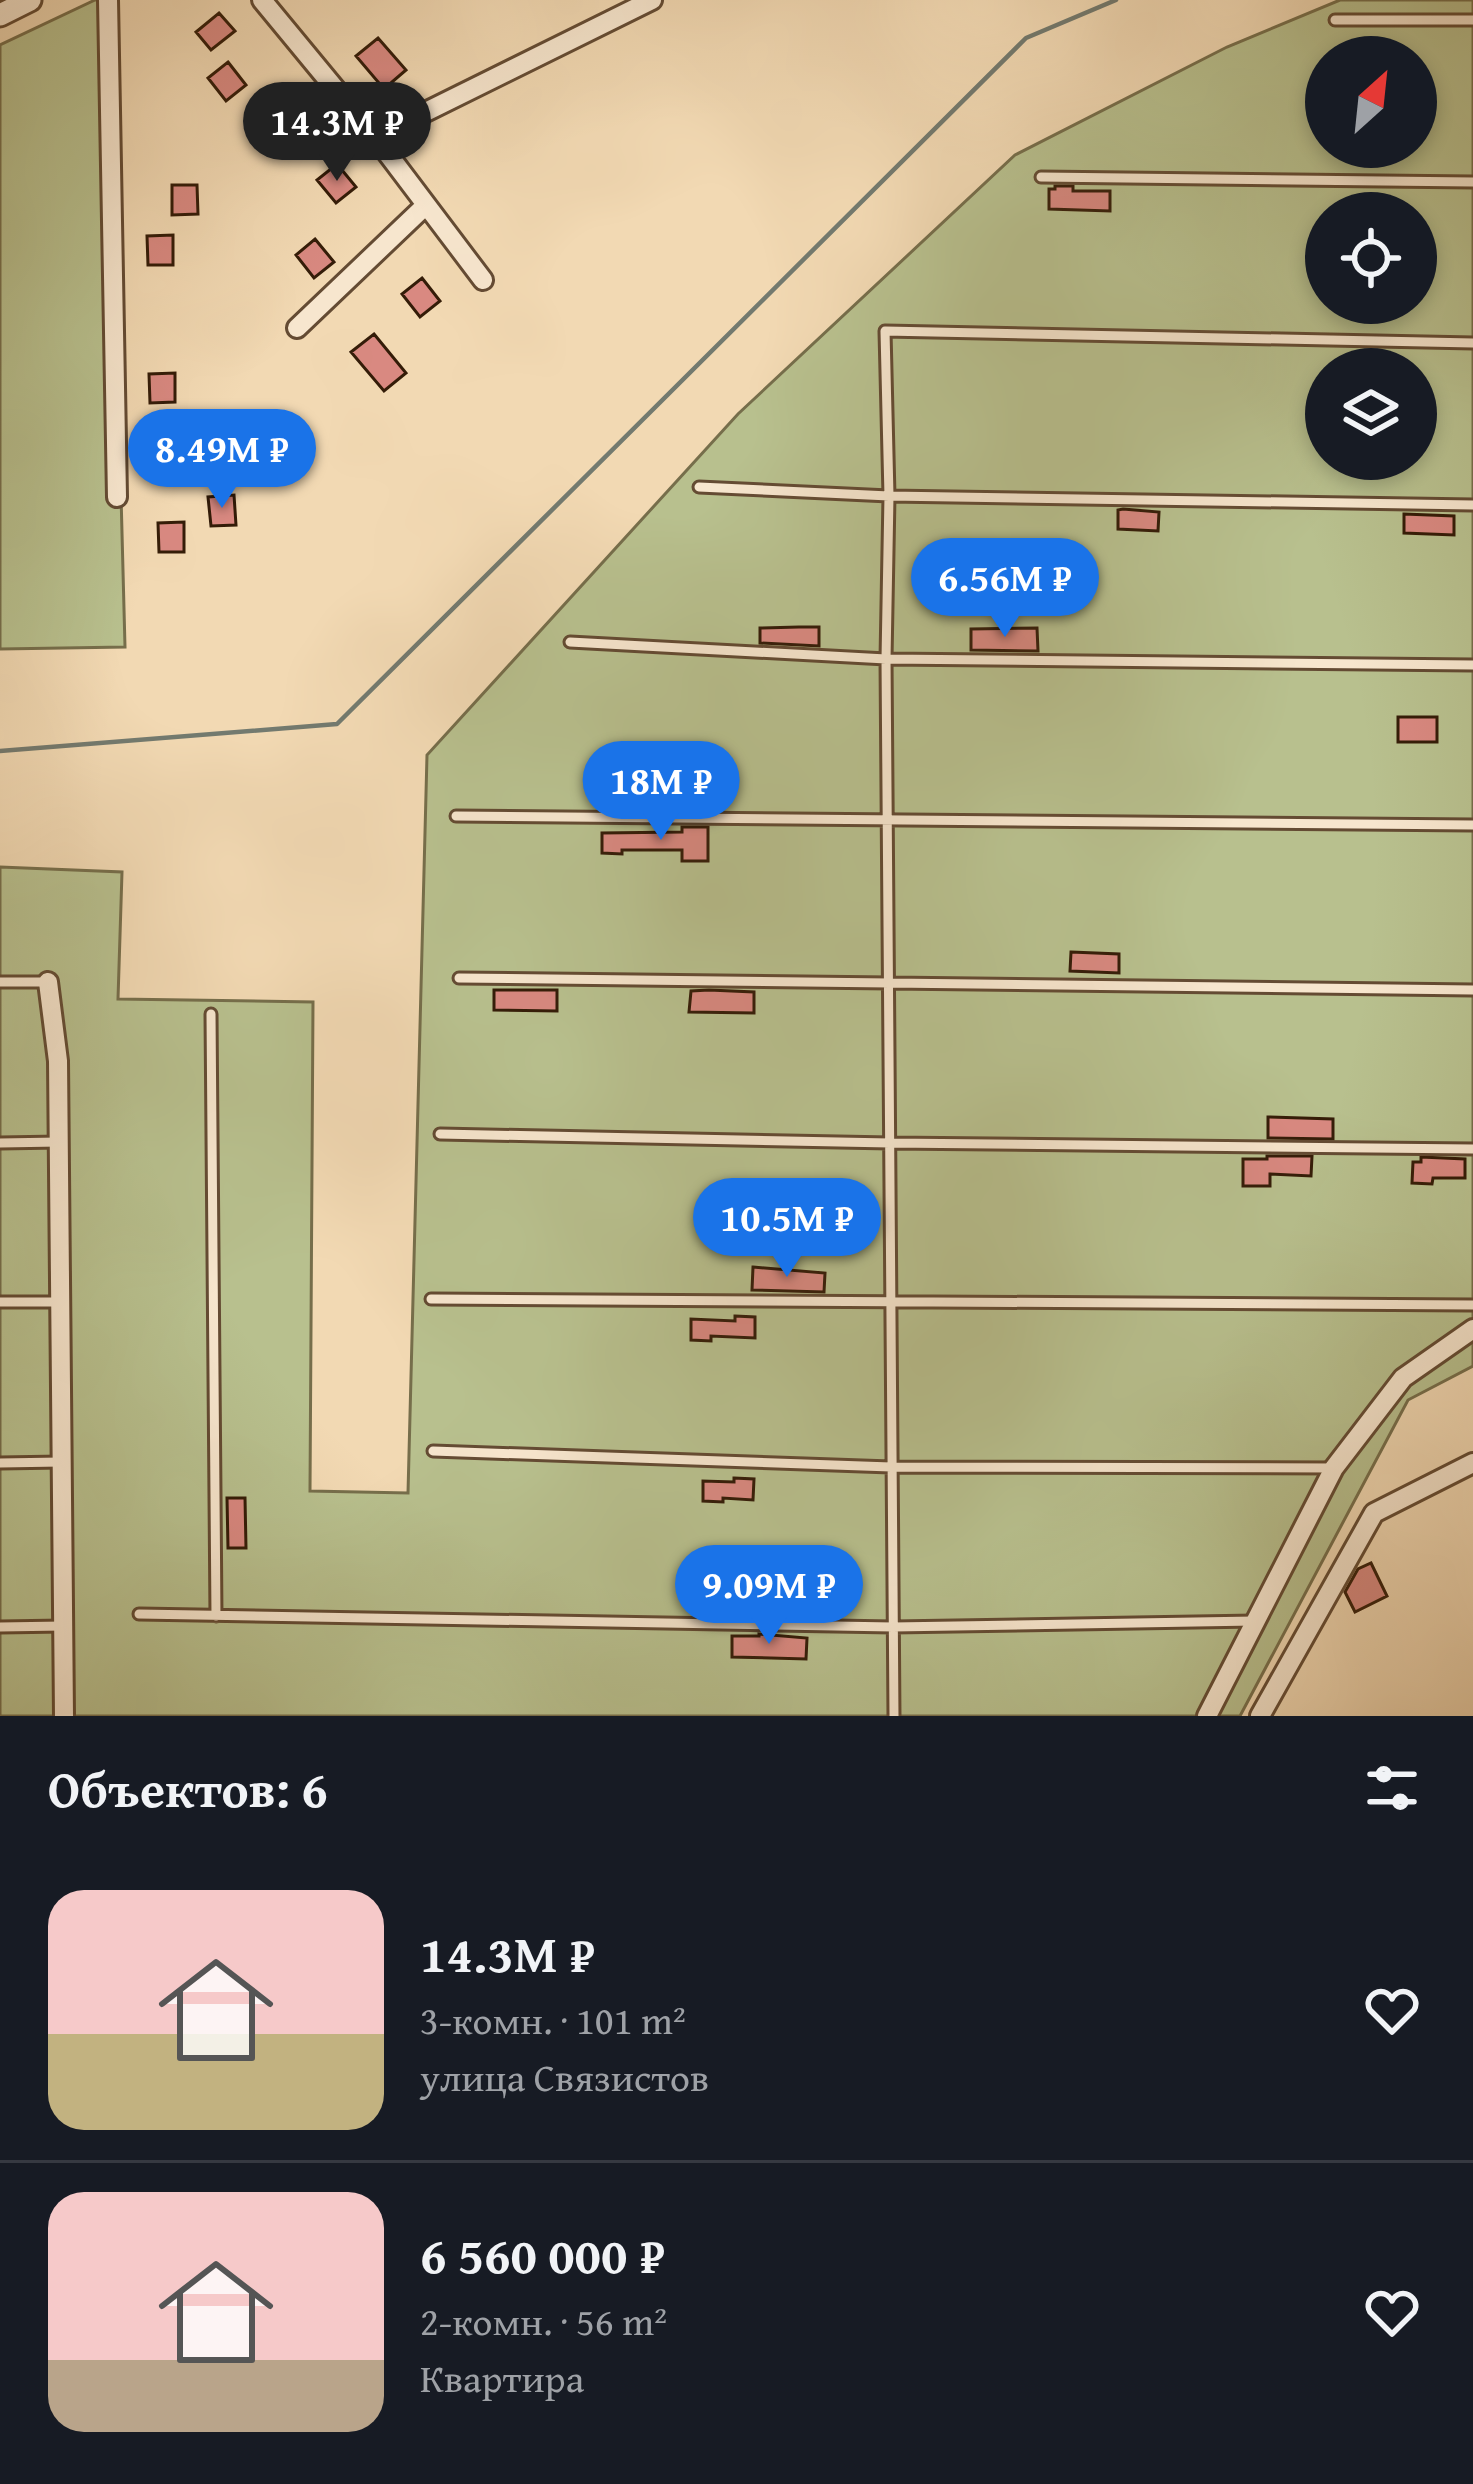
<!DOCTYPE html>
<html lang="ru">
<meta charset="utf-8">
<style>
:root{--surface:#171b24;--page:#242831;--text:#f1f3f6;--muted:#9ea1a6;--line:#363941;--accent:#1a73e8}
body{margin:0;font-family:"Gentium Book Plus",serif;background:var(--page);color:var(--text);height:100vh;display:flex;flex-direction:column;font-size:45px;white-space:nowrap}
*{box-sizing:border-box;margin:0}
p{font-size:39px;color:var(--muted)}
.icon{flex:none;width:66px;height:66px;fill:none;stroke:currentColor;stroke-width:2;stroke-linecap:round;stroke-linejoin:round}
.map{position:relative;height:1716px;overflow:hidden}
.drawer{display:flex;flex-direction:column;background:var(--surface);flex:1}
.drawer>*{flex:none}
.needle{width:78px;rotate:27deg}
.tools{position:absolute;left:1305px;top:36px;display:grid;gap:24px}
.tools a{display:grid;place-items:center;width:132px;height:132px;border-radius:50%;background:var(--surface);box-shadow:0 6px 18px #0003;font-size:60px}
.price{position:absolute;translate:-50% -102px;padding:0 27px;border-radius:42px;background:var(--accent);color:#fff;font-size:39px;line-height:78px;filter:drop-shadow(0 3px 6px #0008)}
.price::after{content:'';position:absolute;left:50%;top:72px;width:36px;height:27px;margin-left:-18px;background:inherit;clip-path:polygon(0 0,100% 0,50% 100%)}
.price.active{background:#222;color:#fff}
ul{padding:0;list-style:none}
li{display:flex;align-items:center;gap:36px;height:300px;padding:0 48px}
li+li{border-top:3px solid var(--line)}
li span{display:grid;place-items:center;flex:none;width:336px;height:240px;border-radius:36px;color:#555}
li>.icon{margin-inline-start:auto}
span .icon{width:144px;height:144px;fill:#fffc;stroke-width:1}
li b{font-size:51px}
h2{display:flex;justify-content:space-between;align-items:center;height:144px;padding:0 48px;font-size:51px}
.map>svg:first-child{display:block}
.green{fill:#b8c08e;stroke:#766e4b;stroke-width:3;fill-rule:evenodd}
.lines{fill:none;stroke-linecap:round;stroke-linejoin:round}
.stream{stroke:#737a6f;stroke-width:4.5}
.building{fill:#d98981;stroke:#341c08;stroke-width:3}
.service-casing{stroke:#644b33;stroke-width:15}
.minor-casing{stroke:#644b33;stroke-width:24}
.tertiary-casing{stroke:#644b33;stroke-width:27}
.service{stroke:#f7e6ce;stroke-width:9}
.minor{stroke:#f7e6ce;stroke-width:18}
.tertiary{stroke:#f7e6ce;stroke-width:21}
</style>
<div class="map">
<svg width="1473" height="1716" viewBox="0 0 1473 1716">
<rect width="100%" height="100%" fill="#f2d9b3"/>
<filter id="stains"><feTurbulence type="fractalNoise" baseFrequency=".00167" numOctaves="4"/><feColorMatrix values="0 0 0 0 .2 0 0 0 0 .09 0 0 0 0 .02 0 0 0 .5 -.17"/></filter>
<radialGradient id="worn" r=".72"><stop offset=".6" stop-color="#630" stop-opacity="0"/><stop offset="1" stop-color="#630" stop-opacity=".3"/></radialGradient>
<path class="green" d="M95,0H108L125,647L0,649V45Z
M1340,0H1473V1366L1408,1400L1240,1716H0V867L122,872L118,999L313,1002L310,1491L408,1493L427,755L738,414L1015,155L1227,47ZM1326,57H1416V147H1326ZM1326,213H1416V303H1326ZM1326,369H1416V459H1326Z"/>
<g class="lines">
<path class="stream" d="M0,751L337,724L1026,38L1116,0"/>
</g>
<path class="building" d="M219,13L235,31L211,50L196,32Z
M378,38L406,70L384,89L356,56Z
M228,62L246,85L226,101L208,78Z
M281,117L300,140L280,156L261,134Z
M337,164L356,187L336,203L317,180Z
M172,185H197L198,214L172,215Z
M1055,186H1073V191H1110V211L1049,209V189H1055Z
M173,235V265H148L147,236Z
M315,239L334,262L314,278L296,255Z
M422,278L440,301L420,317L402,294Z
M374,334L406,373L384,391L351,352Z
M175,373V402L150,403L149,374Z
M183,446L184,476H159L158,447Z
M234,495L236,525L211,526L208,497Z
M1123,509L1159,512L1158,531L1118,529V510Z
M1404,514L1454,516V535L1404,533Z
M184,522V552H159L158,523Z
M799,627H819V646L760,643V628Z
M1037,628L1038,651L971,650V629Z
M1398,717H1437V742H1398Z
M682,827H708V861H682V850H622V854L602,853V833L682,832Z
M1071,952L1119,954V973L1070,971Z
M494,990H557V1011L494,1010Z
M709,990L754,992V1013L689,1012L691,991Z
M1268,1117L1333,1119V1139L1268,1138Z
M1267,1156H1312L1311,1176L1270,1174V1186H1243V1159H1267Z
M1421,1157L1465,1159V1178H1433L1432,1184L1412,1183L1413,1162H1421Z
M753,1267L825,1273L824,1292L752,1290Z
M735,1316L755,1317V1338L711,1336V1341L691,1340V1319L735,1321Z
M734,1478L754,1479L753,1500L723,1498V1502L703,1501V1481L734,1482Z
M227,1498H245L246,1548H228Z
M1371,1563L1387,1596L1355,1612L1345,1592L1358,1569Z
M759,1634L807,1638L806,1659L732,1657V1636H759Z"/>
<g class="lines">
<defs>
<path id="service" d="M1335,20H1473
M1041,177L1473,182
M699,487L889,496L1473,505
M570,642L886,659L1473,665
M456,816L1473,825
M459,978L1473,990
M0,982H48
M211,1014L216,1616
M440,1134L890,1143L1473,1149
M0,1143L59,1142
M431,1299L1473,1305
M0,1302H61
M433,1451L891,1467L1334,1468
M0,1463L61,1462
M139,1614L893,1627L1255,1621
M0,1627L63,1626
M894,1716L886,659L889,496L885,331L1473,343"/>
<path id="minor" d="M108,0L117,497
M262,0L375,137L483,280
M375,137L652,0
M297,328L426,205
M48,982L58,1061L64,1716
M1207,1716L1334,1468L1403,1378L1473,1329
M1260,1716L1374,1513L1473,1463"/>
<path id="tertiary" d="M0,15L30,0"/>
</defs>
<use href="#service" class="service-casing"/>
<use href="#minor" class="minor-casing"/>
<use href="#tertiary" class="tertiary-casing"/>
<use href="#service" class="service"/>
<use href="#minor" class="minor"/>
<use href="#tertiary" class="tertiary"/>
</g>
<rect width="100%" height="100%" filter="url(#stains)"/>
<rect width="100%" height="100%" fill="url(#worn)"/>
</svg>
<div class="tools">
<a><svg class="needle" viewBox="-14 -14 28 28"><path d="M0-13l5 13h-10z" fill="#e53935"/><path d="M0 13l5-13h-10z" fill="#9ea1a6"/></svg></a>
<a><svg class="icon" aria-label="locate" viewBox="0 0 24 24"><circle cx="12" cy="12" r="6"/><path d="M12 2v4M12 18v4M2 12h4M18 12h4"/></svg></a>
<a><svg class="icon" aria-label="layers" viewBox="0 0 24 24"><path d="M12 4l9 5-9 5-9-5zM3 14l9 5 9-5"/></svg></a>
</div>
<b class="price active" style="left:337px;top:184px">14.3M ₽</b>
<b class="price" style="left:222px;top:511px">8.49M ₽</b>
<b class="price" style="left:1005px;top:640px">6.56M ₽</b>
<b class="price" style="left:661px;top:843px">18M ₽</b>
<b class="price" style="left:787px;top:1280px">10.5M ₽</b>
<b class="price" style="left:769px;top:1647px">9.09M ₽</b>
</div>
<section class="drawer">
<h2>Объектов: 6<svg class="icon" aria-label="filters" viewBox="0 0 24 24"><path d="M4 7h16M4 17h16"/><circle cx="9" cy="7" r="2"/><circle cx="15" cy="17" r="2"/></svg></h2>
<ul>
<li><span style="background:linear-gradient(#f6c9c9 60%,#c2b280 0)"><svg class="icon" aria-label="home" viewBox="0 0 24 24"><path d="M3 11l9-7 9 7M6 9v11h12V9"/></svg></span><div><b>14.3M ₽</b><p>3-комн. · 101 m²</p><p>улица Связистов</p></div><svg class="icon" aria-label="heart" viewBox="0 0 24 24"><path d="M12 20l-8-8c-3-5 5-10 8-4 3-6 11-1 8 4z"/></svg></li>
<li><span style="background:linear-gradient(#f6c9c9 70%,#b9a48a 0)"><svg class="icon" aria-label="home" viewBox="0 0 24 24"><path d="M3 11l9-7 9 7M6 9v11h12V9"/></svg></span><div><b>6 560 000 ₽</b><p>2-комн. · 56 m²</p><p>Квартира</p></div><svg class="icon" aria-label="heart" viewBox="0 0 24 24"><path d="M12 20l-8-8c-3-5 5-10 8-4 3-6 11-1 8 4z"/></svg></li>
</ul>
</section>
